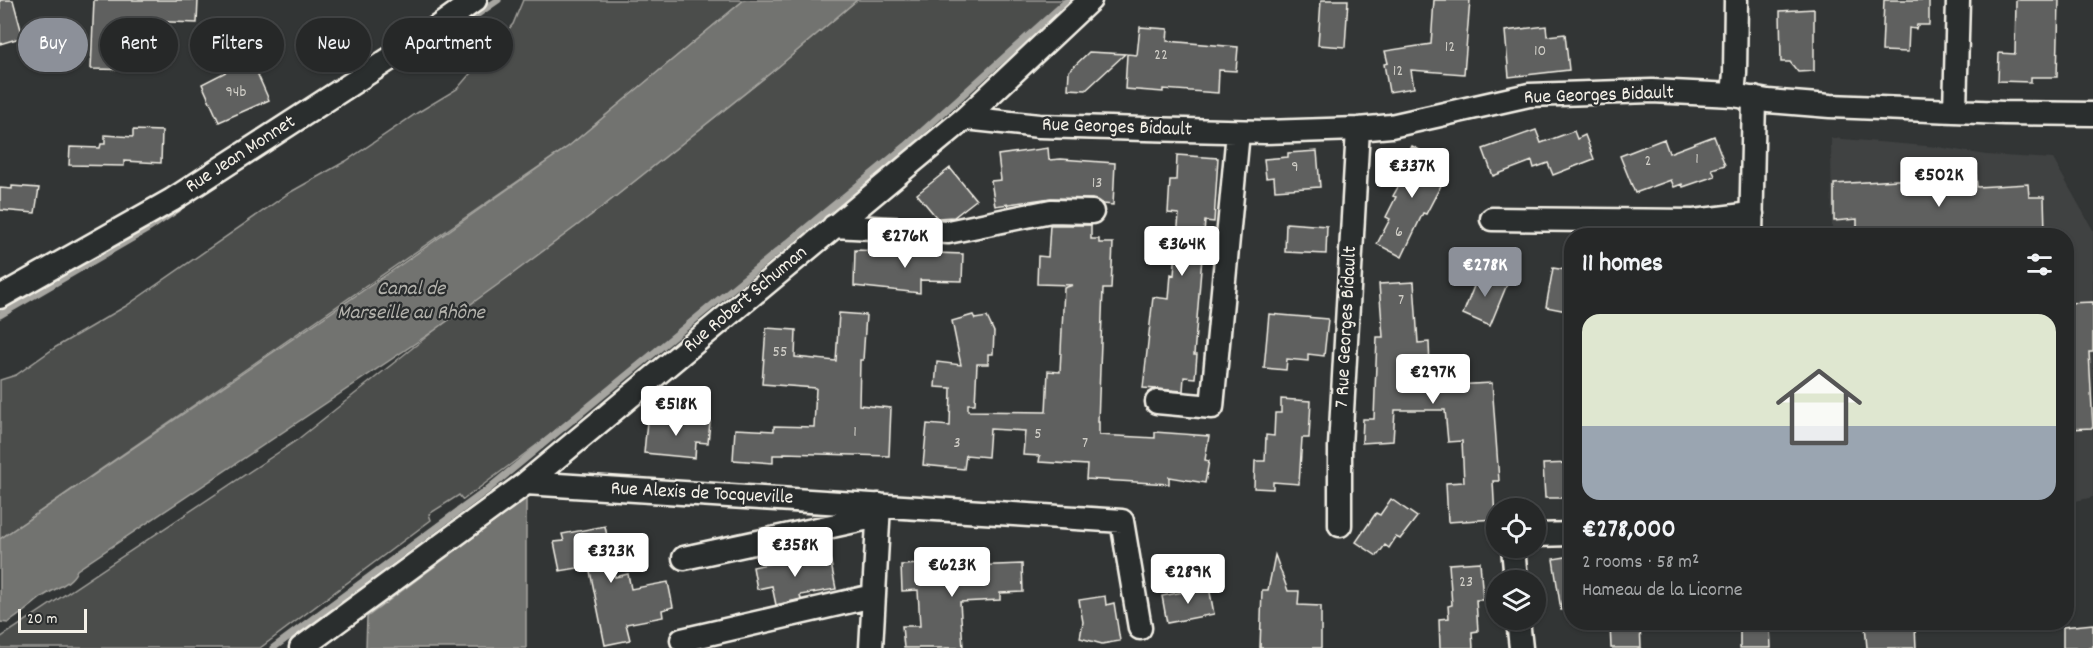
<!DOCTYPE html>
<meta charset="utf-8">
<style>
:root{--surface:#262828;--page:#2e3030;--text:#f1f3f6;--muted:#a4a6a8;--line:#424445;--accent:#8c9099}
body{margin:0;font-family:Dekko,sans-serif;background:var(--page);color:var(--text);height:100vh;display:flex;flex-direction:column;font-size:22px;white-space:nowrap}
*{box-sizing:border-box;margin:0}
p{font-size:20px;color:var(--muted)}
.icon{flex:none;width:33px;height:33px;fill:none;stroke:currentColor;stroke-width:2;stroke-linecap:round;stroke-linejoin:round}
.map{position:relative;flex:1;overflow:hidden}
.details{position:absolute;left:1564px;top:228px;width:510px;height:402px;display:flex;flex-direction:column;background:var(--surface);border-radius:24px;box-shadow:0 2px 4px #0004,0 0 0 2px var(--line)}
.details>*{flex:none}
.banner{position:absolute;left:18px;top:18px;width:570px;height:54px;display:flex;gap:12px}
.tools{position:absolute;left:1486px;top:498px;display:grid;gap:12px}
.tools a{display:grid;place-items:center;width:60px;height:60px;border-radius:50%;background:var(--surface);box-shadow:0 2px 4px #0004,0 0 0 2px var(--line);font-size:30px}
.scale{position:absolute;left:18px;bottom:15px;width:69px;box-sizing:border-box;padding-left:6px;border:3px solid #f4f1e8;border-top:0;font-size:16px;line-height:21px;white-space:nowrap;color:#f4f1e8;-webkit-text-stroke:4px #2a2d2e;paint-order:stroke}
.price{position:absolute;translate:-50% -51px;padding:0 14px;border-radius:6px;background:#fff;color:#222;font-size:20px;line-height:39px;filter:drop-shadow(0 2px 3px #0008)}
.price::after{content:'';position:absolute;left:50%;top:36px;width:18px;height:14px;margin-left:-9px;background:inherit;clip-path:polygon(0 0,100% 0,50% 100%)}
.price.current{background:var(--accent);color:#fff}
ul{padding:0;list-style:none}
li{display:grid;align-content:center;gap:12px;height:318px;padding:0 18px}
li+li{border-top:2px solid var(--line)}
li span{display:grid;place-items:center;height:186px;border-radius:18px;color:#555}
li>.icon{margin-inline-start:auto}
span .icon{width:108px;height:108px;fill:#fffc;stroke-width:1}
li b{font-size:26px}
h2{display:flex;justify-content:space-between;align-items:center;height:72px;padding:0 18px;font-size:26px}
.pill{padding:0 21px;border-radius:27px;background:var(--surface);box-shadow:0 2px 4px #0004,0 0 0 2px var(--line);font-size:21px;line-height:54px}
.pill.current{background:var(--accent);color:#fff}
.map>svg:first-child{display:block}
.built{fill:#404242}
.green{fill:#4b4d4c;stroke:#a09f9a;stroke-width:1.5}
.water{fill:#727370;stroke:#a6a5a0;stroke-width:1.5}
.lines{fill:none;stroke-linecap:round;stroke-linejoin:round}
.stream{stroke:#a6a5a0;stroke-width:7}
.building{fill:#5f605f;stroke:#f4f1e8;stroke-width:1.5}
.street-casing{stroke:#f4f1e8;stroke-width:27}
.street{stroke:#2a2d2e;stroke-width:22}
.labels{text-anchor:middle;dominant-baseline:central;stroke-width:4.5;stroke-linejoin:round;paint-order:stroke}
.number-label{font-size:16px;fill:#cfcdc6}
.street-label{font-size:20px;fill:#f4f1e8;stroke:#2a2d2e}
.water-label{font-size:21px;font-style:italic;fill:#b3b2ac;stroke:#2a2d2e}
</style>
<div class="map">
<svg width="2093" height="648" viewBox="0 0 2093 648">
<rect width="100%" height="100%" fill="#323535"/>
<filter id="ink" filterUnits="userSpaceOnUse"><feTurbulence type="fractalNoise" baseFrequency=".0167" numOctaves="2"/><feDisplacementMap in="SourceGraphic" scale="12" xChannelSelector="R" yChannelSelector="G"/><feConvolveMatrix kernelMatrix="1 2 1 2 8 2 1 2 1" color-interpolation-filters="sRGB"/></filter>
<g filter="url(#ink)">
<path class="built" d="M1831,138L1938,147L1986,155L2053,159L2093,230V497L2067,503V236L1832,235Z"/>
<path class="green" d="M523,0H744L569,146L0,539V380L16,375L56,347L126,306L289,193L346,161L417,113L457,89L513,24Z
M857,0H1067L958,102L550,435L463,500L459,495L429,514L431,520L260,648H0V638L297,440L435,330L606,204L778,67Z"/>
<path class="water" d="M744,0H857L778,67L606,204L507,278L435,330L77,570C71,586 48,590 37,601C29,608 18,616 8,623L0,622V539L399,266L569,146Z
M526,498V648H366L367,617Z"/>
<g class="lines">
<path class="stream" d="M431,43L448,35L498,0
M0,315L148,229L178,209
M273,648L487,490L906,146L1068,0"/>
</g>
<path class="building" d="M0,0H13L23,37L0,44Z
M94,0H198L197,23L145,21L146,70L91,69Z
M1321,0H1348L1345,47L1318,45Z
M1434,0H1470L1464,74L1411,70L1414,88L1389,92L1384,64L1388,63L1385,51L1431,44Z
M1884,0H1929V25H1917L1916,29L1909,28L1908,52L1882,51Z
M2016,0H2059L2057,77H2031V82L1998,81L1999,53L2015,54Z
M1814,9V71L1798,72L1790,62H1781L1780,11Z
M1546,26L1547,36L1565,34L1569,70L1509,77L1505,31Z
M1140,27L1168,29L1167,41L1238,47L1236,71L1219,70L1218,93L1163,89V92L1125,89L1127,54L1137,55Z
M1089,52L1125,54L1086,90L1068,89L1069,71Z
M251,59L269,100L219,122L202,84Z
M133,130L162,131L161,163L124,161V166L69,165L70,147L100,148L101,144H105V135L133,137Z
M1536,130L1541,143L1574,131L1577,139L1585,135L1594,159L1553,175L1548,163L1534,168L1532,161L1493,176L1483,149Z
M1714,136L1725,165L1712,169L1715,176L1683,187L1682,184L1674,187L1671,180L1635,193L1620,156L1664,139L1669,153Z
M1412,146L1442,162L1440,166L1449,170L1426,214L1423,213L1402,257L1377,244L1390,219L1386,217L1396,197L1393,196L1407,171L1401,168Z
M1048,148L1049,160L1061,159L1115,163L1113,205L1103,204L1092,199L1051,198L995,206L991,181L1001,180L998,155Z
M1317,151L1320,187L1275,190L1274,177L1266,178L1264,159L1288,157V153Z
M1177,155L1218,158L1214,222L1205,221L1194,355H1197L1195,378L1184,377L1183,391L1143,388L1153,297L1169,299L1171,274L1174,275L1179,214L1168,213L1170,180H1176Z
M950,168L976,200L954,217L937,218L917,194Z
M1976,175L1977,187L2028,184L2029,197H2044L2045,232L2018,236H1857V219L1834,221V184Z
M12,186L39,188L35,213L0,210V188L12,189Z
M1286,223L1327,226L1326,254L1285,252Z
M1050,225H1091V239H1099V243H1113L1111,289H1103L1098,422H1099V435L1155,438V432L1209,436L1205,460L1209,461L1205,483L1169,477V484L1086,479L1087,465L1039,462L1040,456L1023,455L1025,431L990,429L988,457L966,455L964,469L923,465L927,424L950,426L951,388L935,387L937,362L961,365L952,321L973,315L975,319L987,317L994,332L993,354H988V364H977L975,404H968V411L1046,412L1048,371L1060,372L1064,288L1073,285L1037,284L1038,256L1048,257Z
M855,250L963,254L962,281L920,280V293L854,286Z
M1553,268L1572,271V312L1546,307Z
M1480,271L1508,282L1490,326L1463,314Z
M1414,282L1418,343L1429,342L1431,393L1433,386L1492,383L1499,481H1493L1495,519L1448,522L1446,483L1464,482L1462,441L1448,442L1445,410H1395L1393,441L1362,443L1363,419H1374L1377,337H1383L1379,284Z
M2093,302V352H2089L2093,428L2067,429V303Z
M839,313L866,315L863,360H860L859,405L891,408L889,456L784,453V455H773V463L733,460L735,429L774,431V426L814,427L816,388L762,384L766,328L796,330L795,357L836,361Z
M1269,314L1328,319L1324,356L1308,354V361L1287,359L1286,370L1264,368Z
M1281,399L1311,401L1309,438H1302L1299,484L1273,482V489L1254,488L1255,461H1265L1266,435L1274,436L1275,413H1281Z
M661,417L710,422L708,443L696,442L695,458L644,453L647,421L660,423Z
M1572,463V498H1545L1543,464Z
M1391,499L1417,517L1400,539L1396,537L1389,548L1385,545L1377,556L1356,542L1376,513L1380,515Z
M605,526L615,577L628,574L631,589L668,582L673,607L662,610L663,617L626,624L630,640L605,645L589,566L560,571L554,542L564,541L562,534Z
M1275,555L1288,591H1299L1298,605L1321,606V648H1260L1262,590H1268Z
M1572,556V609L1561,610L1553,559Z
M802,557L803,563L830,558L836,589L800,595L801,599L776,605L772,586L757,589L753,567Z
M1480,562L1483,600H1476L1478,631L1472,632L1473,648H1440L1439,619L1449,618L1448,606L1452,605L1449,564Z
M944,563V567L1022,564L1023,592L1000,593V600L960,602L963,648H904L902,626H920L918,590L902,591L901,565Z
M1209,587L1214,614L1167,623L1162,596Z
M1105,596L1106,605L1114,603L1120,641L1102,644L1080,638L1083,622L1079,600Z
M1867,622H1887L1888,628L1915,626L1916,648H1867L1865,625H1868Z
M1610,624H1640L1641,648H1611Z
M2093,624V648H2063V627Z
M1740,626H1770L1771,648H1740Z"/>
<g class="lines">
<defs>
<path id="street" d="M1733,95L1735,73L1736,0
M1955,110L1958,0
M965,118L1039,126L1145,129L1265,132L1358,129L1391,126L1529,95L1652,91L1733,95L1768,101L1830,106L2004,113L2093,114
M1492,219L1694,221L1752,214
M834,226L948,232L1051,211L1092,212
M1751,236L1754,98
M0,297L172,200L425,36L475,0
M1157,402L1212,407L1238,132
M526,483L1122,521L1140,628
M1340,525V447L1358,129
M1536,535L1572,534
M1513,548L1516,580
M684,558L878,516
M1518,620L1521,648
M682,640L873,596
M301,648L526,483L965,118L1090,0
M871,648L879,505"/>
</defs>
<use href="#street" class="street-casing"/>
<use href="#street" class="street"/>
</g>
</g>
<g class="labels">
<g class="number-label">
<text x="1450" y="47">12</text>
<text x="1540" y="51">10</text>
<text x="1161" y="55">22</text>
<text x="1398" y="71">12</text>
<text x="236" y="92">94b</text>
<text x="1697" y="159">1</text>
<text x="1648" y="161">2</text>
<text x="1295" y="167">9</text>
<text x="1097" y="183">13</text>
<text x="1399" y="232">6</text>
<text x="1401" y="300">7</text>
<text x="780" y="352">55</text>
<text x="855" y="432">1</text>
<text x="1038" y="434">5</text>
<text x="957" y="443">3</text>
<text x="1085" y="443">7</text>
<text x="1466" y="582">23</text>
</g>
<g class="street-label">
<text transform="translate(1599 96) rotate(-2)">Rue Georges Bidault</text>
<text transform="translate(1117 128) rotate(2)">Rue Georges Bidault</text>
<text transform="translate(241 155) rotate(-33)">Rue Jean Monnet</text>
<text transform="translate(746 300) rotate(-40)">Rue Robert Schuman</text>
<text transform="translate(1347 327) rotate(-87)">7 Rue Georges Bidault</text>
<text transform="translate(702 494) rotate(3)">Rue Alexis de Tocqueville</text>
</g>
<g class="water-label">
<text x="411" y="290">Canal de<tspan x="411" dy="24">Marseille au Rhône</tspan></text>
</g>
</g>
</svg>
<div class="tools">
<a><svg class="icon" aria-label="locate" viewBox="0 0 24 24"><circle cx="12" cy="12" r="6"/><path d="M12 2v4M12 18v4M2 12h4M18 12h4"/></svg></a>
<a><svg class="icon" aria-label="layers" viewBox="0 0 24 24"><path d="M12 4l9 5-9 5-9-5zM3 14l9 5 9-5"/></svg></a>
</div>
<div class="scale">20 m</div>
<b class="price" style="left:1412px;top:199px">€337K</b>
<b class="price" style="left:1939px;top:208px">€502K</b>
<b class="price" style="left:905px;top:269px">€276K</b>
<b class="price" style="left:1182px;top:277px">€364K</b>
<b class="price current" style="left:1485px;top:298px">€278K</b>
<b class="price" style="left:1433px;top:405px">€297K</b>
<b class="price" style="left:676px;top:437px">€518K</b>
<b class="price" style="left:795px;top:578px">€358K</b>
<b class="price" style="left:611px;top:584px">€323K</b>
<b class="price" style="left:952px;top:598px">€623K</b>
<b class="price" style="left:1188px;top:605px">€289K</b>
<div class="banner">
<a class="pill current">Buy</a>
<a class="pill">Rent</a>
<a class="pill">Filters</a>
<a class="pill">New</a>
<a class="pill">Apartment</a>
</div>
<section class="details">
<h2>11 homes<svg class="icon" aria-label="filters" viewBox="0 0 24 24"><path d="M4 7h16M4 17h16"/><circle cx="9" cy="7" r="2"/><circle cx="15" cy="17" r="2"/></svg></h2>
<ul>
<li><span style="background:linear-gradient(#dfe7d0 60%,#9aa5b1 0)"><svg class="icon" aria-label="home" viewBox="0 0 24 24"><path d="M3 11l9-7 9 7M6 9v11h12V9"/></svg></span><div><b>€278,000</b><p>2 rooms · 58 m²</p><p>Hameau de la Licorne</p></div></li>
</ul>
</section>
</div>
